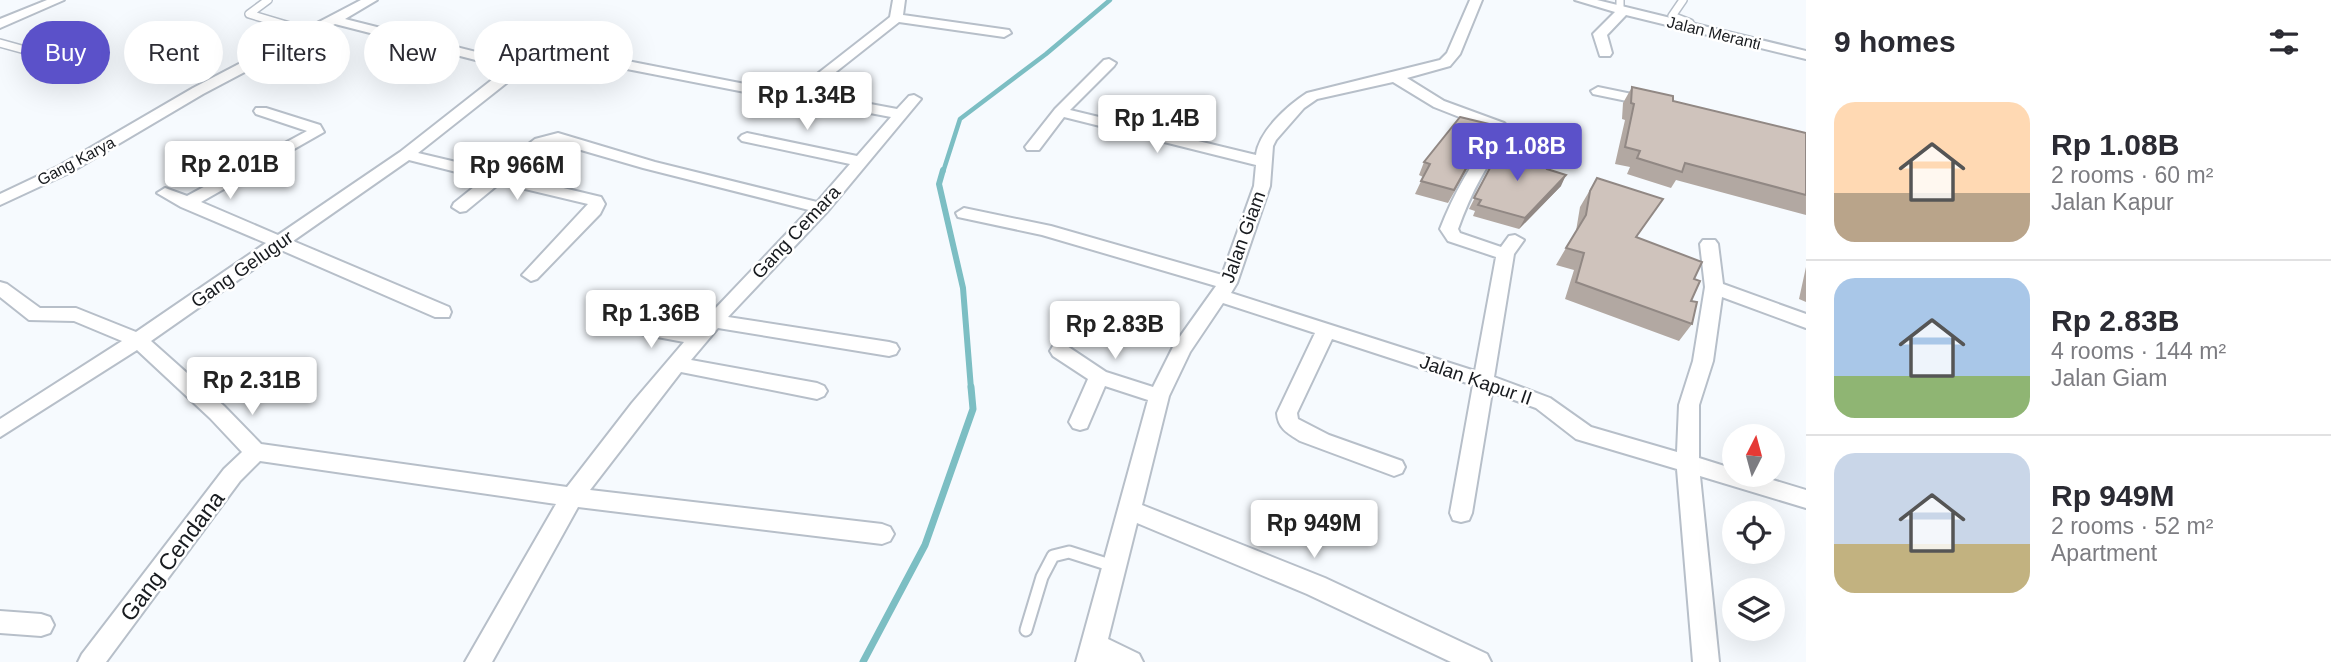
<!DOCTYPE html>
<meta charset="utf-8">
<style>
:root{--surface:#fff;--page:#f7f7f7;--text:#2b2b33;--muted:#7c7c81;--line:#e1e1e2;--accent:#5b51c9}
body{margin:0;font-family:Arial,sans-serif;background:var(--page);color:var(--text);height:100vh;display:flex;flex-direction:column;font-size:26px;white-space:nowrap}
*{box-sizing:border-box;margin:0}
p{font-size:23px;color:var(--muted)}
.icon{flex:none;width:38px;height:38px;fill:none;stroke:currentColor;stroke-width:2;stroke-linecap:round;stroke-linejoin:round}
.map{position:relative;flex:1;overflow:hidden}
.drawer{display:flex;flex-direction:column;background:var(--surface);width:525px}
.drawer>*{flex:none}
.top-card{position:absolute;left:21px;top:21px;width:665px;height:63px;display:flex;gap:14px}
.needle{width:46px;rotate:6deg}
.fabs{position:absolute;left:1722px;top:424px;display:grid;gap:14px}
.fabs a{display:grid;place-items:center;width:63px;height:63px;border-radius:50%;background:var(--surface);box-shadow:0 7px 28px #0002;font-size:35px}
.price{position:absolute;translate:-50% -60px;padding:0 16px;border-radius:7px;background:#fff;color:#222;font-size:23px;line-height:46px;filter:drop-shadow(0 2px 4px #0008)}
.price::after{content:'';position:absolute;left:50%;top:42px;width:21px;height:16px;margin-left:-10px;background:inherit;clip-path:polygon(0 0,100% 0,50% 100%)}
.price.active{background:var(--accent);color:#fff}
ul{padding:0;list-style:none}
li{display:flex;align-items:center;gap:21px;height:175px;padding:0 28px}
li+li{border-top:2px solid var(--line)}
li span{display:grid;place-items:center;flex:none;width:196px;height:140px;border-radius:21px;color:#555}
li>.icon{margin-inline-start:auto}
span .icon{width:84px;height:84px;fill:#fffc;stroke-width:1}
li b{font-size:30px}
h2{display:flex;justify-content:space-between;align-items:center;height:84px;padding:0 28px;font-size:30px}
.chip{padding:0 24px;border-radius:32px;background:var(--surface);box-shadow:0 7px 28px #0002;font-size:24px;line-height:63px}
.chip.active{background:var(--accent);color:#fff}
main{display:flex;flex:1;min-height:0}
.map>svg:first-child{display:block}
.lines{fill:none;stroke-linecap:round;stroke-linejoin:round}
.stream-far2{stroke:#7cbec3;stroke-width:4.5}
.stream-far1{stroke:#7cbec3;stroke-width:6}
.stream{stroke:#7cbec3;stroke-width:7}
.service-far1-casing{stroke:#b7bfc9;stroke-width:10}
.service-casing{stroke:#b7bfc9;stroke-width:15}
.minor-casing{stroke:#b7bfc9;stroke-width:4}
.service-far1{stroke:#fff;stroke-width:7}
.service{stroke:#fff;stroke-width:11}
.minor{fill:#fff;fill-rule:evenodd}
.wall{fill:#b2a8a2}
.shaded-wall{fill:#918884}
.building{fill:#cfc3bc;stroke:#918884;stroke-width:2}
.labels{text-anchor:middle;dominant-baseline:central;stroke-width:5;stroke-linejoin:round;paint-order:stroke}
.far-street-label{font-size:16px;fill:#181b1f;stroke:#fff}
.street-label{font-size:19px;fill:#181b1f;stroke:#fff}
.near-street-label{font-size:23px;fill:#181b1f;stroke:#fff}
</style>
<main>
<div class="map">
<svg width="1806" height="662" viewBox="0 0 1806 662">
<rect width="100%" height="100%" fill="#f6fafe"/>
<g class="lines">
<path class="stream-far2" d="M943,172L960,119L1046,54L1110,0"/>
<path class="stream-far1" d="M943,170L939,184L963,288L971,389"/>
<path class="stream" d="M863,662L925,545L973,409L971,387"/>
<defs>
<path id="service-far1" d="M268,0L249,14L293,27
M1620,0V9
M1683,0L1672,16L1690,23
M0,43L54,58"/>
<path id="service" d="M1026,630L1042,577L1053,556L1069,552L1113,566"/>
<path id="minor" d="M47,0H64L0,28V19Z
M361,0H377L345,19L516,62L550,42L585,33L590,34V40L561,48L750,85L757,89L750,93L550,54L523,70L418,153L494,171L535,139L558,133L655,162L817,202L850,164L742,141L739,138L742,135L747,133L857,156L891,117L807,101L798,89L885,21L890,17L893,0H905L903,15L1009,30L1011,33L1004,37L899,22L813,90L817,94L897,109L909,96L914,95L921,99L827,212L728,317L889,342L896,344L899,349L896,354L889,356L718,328L691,360L817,383L824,386L827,391L824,396L817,399L681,372L590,490L882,524L890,527L894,534L890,541L882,544L578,507L492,662H465L556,504L260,461L240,481L106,662H78L82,654L224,469L242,452L210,418L137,350L0,437V419L122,341L74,321L29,320L0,297V282L7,284L40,308H76L136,332L266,243L181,207L157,193L165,188L187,196L307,131L256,114L254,111L256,108H266L320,125L324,132L201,202L278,235L400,152L507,68L335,24L203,94L71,172L0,205V194L59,166L193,88ZM557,143L643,168L809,210L694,331L611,315L604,317L601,322L604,327L684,342L632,403L567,487L261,444L224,406L151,341L281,250L435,317H449L451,312L449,307L293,241L409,160L484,179L454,203L452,207L460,212L466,211L500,183L588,204L522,275L531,281L537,279L600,214L605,204L601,197L509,175L545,145Z
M1470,0H1482L1460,54L1450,66L1407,78L1444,101L1504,123L1511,130C1488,162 1471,192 1458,229L1460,233L1501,247L1509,236L1515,235L1524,240L1514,254L1494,377L1550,398L1591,427L1677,452L1679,405L1693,361L1705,287L1700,244L1703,240H1715L1718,244L1723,284L1806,314V328L1722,297L1713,361L1699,405V458L1734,469V474H1753L1806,490V508L1700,476L1719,662H1693L1677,469L1576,439L1536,408L1492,392L1472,513L1469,520L1461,522L1453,520L1450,513L1473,385L1332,339L1297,413L1298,419L1329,435L1402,461L1405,467L1402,473L1394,476L1386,473L1300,441C1287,433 1278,428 1277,413L1315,333L1223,303L1190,352L1169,396L1142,505L1325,578L1487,654L1491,662H1451L1307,594L1137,523L1108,639L1139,654L1143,662H1076L1148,400L1105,386L1087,428L1080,430L1073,428L1069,422L1088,379L1053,356L1050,351L1053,346H1067L1106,372L1153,387L1174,345L1216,286L1042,235L958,217L956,213L964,208L1051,226L1222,275L1254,186L1256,165L1064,117L1039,150H1027L1025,147L1055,109L1104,60L1109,59L1116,63L1114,66L1070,110L1256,155C1259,131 1287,106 1307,93L1440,60L1447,53ZM1393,82L1434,107L1495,131C1472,162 1454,193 1440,229L1448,241L1496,257L1475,371L1231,293L1237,283L1270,186L1273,146L1276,140L1304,108L1317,99Z
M1575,0H1597L1806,51V59L1626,15L1607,35L1612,53L1610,56H1600L1593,34L1615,12Z
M1598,87L1656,99L1658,102L1651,106L1593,94L1591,91Z
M0,611L41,614L50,617L54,625L50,633L41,636L0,633Z"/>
</defs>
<use href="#service-far1" class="service-far1-casing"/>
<use href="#service" class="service-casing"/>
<use href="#minor" class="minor-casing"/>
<use href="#service-far1" class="service-far1"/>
<use href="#service" class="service"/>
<use href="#minor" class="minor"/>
</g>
<path class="wall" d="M1632,87L1673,101L1806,133V215L1676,180L1671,188L1627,174L1630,167L1615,164L1625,120L1622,119L1623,103Z
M1487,138L1469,165L1448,203L1415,194L1423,177L1419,175L1424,162Z
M1500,149L1547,169L1561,186L1519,229L1473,216L1475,211L1469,209Z
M1597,178L1637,238L1694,279L1691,301L1692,324L1679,341L1565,299L1574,270L1556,265L1576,231L1580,207Z
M1806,267V302L1799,299Z"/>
<path class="shaded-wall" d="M1493,125L1487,138L1469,165L1448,203L1475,152Z
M1566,175L1561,186L1519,229L1525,218Z"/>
<path class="building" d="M1632,87L1673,96V101L1806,133V195L1685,163L1682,172L1637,158L1640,151L1625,147L1634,104L1631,103Z
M1460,117L1493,125L1475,152L1454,190L1421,181L1430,164L1424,162Z
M1500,149L1551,158L1547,169L1566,175L1525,218L1478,205L1481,200L1474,198Z
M1597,178L1663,199L1636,237L1702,262L1694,279L1700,281L1691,301L1697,302L1692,324L1576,282L1584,253L1566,248L1586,215L1590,191Z"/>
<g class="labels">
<g class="far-street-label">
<text transform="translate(1714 33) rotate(14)">Jalan Meranti</text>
<text transform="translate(76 161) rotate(-28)">Gang Karya</text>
</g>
<g class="street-label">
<text transform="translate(796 232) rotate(-47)">Gang Cemara</text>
<text transform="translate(1243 237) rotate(-70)">Jalan Giam</text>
<text transform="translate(242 269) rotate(-35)">Gang Gelugur</text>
<text transform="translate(1476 380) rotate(19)">Jalan Kapur II</text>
</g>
<g class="near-street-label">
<text transform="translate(172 556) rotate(-53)">Gang Cendana</text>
</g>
</g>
</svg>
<div class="fabs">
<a><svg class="needle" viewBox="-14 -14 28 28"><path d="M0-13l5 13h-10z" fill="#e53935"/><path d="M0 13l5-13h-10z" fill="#7c7c81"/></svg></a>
<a><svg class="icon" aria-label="locate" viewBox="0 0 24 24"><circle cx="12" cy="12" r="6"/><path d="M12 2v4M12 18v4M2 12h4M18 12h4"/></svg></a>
<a><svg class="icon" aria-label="layers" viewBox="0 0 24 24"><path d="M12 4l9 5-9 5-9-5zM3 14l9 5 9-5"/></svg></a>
</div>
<b class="price" style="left:807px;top:132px">Rp 1.34B</b>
<b class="price" style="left:1157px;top:155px">Rp 1.4B</b>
<b class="price active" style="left:1517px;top:183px">Rp 1.08B</b>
<b class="price" style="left:230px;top:201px">Rp 2.01B</b>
<b class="price" style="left:517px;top:202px">Rp 966M</b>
<b class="price" style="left:651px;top:350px">Rp 1.36B</b>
<b class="price" style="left:1115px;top:361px">Rp 2.83B</b>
<b class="price" style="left:252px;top:417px">Rp 2.31B</b>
<b class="price" style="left:1314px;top:560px">Rp 949M</b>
<div class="top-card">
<a class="chip active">Buy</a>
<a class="chip">Rent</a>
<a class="chip">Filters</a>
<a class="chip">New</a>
<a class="chip">Apartment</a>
</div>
</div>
<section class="drawer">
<h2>9 homes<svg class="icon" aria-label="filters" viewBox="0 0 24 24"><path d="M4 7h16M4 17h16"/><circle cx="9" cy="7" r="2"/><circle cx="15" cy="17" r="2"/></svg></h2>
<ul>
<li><span style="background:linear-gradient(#ffd9b3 65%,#b9a48a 0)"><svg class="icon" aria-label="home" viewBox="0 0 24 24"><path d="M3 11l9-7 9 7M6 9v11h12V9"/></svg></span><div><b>Rp 1.08B</b><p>2 rooms · 60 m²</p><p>Jalan Kapur</p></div></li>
<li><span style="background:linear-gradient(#a9c7e8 70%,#8fb573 0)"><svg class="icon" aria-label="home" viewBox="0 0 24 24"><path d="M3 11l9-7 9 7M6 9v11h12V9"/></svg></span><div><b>Rp 2.83B</b><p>4 rooms · 144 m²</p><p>Jalan Giam</p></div></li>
<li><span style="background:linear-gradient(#c9d6e8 65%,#c2b280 0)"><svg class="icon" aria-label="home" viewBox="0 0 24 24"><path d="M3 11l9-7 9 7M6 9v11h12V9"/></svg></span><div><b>Rp 949M</b><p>2 rooms · 52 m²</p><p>Apartment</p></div></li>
</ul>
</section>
</main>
